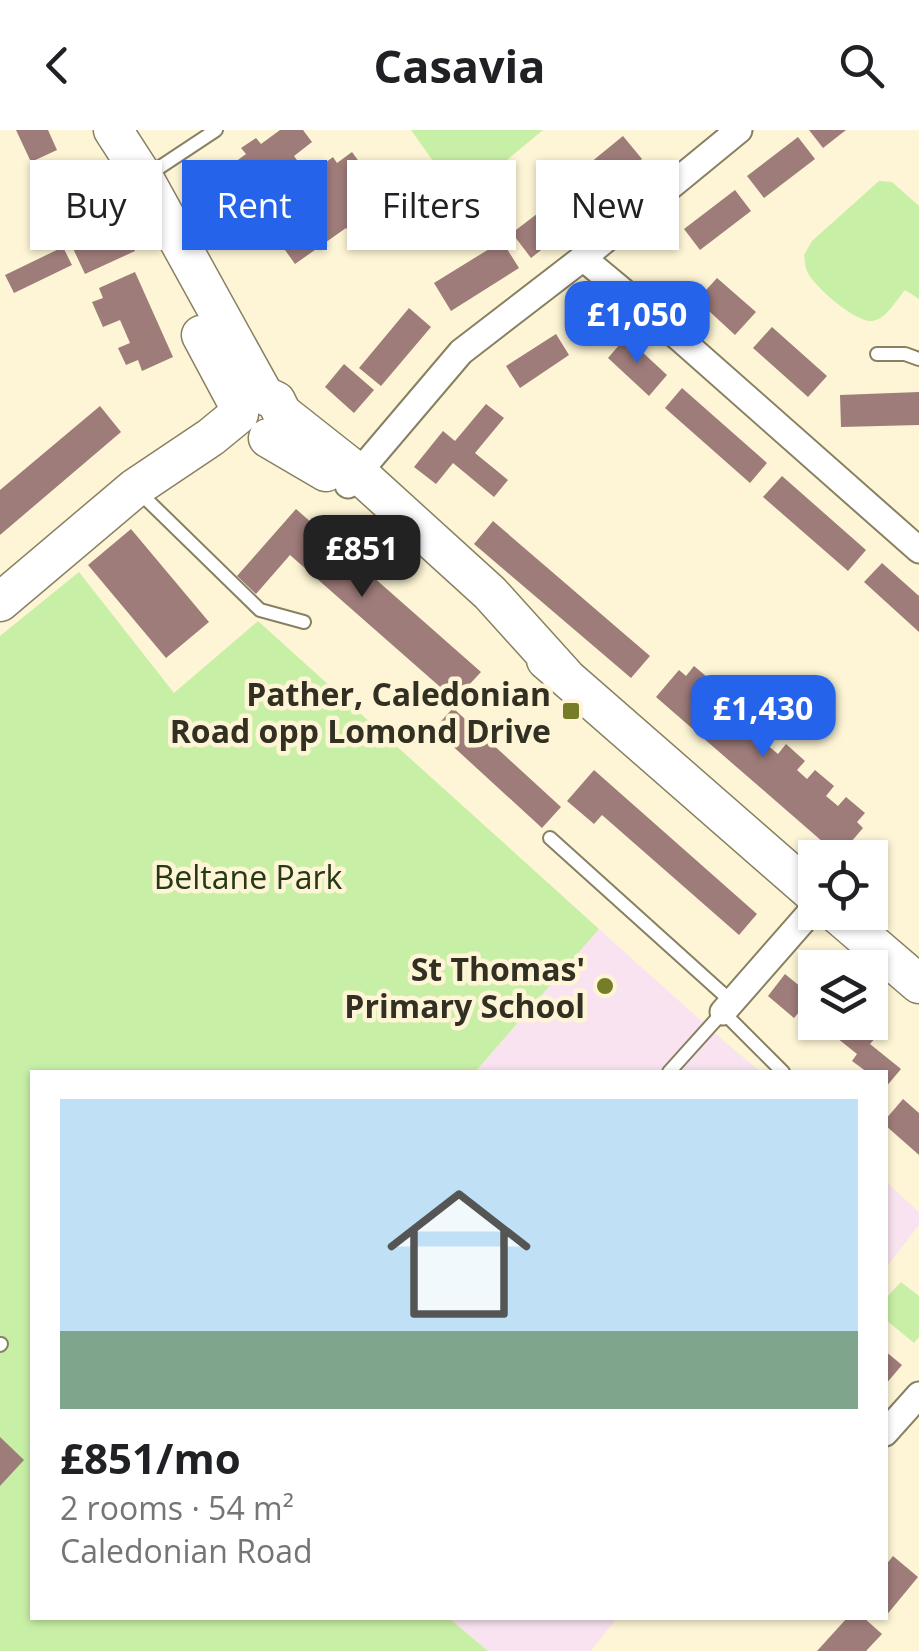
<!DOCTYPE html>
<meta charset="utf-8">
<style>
:root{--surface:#fff;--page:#f6f6f6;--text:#202124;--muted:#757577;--accent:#2563eb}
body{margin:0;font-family:"Open Sans",sans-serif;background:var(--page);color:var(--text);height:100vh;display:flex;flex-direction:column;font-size:38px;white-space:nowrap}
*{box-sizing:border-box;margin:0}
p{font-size:32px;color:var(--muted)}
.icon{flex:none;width:55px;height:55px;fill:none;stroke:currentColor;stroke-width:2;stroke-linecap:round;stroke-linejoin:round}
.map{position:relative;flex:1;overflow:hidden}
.details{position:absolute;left:30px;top:940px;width:858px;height:550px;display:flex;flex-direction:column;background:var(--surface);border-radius:0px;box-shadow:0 2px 8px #0004}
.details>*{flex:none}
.hud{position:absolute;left:30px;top:30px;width:860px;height:90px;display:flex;gap:20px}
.fabs{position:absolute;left:798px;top:710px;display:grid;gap:20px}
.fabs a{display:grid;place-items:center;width:90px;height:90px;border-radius:0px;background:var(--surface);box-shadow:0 2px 8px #0004;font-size:50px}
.price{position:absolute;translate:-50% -85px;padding:0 22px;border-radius:20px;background:var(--accent);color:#fff;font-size:32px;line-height:65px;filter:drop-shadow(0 2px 5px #0008)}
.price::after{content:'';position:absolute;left:50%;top:60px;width:30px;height:22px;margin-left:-15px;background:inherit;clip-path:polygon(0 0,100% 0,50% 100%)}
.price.selected{background:#222;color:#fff}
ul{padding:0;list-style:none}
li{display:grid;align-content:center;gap:20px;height:530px;padding:0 30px}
li span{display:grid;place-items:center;height:310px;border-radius:0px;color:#555}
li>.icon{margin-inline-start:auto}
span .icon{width:180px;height:180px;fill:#fffc;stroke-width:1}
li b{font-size:42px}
.chip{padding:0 35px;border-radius:0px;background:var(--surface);box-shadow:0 2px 8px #0004;font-size:35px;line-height:90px}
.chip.selected{background:var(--accent);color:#fff}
header{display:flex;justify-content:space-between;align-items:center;height:130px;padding:0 30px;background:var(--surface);font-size:45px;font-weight:700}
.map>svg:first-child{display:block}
.education{fill:#fae3f0}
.green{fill:#c8efa6}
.building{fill:#9e7c7a}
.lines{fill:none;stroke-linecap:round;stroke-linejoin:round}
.lane-casing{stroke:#888063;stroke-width:16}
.street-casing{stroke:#888063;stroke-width:29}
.secondary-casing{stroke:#888063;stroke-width:41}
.lane{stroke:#fff;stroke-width:12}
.street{stroke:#fff;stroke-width:25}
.secondary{stroke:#fff;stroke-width:38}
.poi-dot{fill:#757d28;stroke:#fdf5d5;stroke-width:4}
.labels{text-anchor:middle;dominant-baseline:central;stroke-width:9;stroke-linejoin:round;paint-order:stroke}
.poi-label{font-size:32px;font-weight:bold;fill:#322f23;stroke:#fdf5d5;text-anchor:end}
.park-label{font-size:32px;fill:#263815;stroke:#fdf5d5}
</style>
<header><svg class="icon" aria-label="back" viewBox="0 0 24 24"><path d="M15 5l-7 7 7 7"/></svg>Casavia<svg class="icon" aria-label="search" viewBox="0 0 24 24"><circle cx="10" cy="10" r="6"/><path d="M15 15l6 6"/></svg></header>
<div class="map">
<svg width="919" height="1521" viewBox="0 0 919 1521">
<rect width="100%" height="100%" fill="#fdf5d5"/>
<path class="education" d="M599,799L725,912L761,942H475Z
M885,1051L919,1082V1095L885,1139Z
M449,1488H617L591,1521H488Z"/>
<path class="green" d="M411,0H543L460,69Z
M879,51L892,52L919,76V169L905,160C896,170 885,192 870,191C853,190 813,156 807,141C805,136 805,131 804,125L812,111Z
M79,442L174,563L258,491L599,799L475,942H32V1488H449L488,1521H0V506Z
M901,1152L919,1166V1207L914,1213L885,1189V1169Z"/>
<path class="building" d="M16,0H48L57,20L31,32Z
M280,0H303L312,12L294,26L308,45L333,27L337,33L352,22L379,59L388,53L400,70L391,76L396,83L356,112L346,98L295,134L248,68L229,81L208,52L246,24L241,18L256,8L261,14Z
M809,0H846L823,18Z
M623,6L642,29L604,60L585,37Z
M798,7L815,29L764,68L747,46Z
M96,36L135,121L85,144L70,112L76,109L52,57Z
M576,54L595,78L531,128L512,103Z
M735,60L751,81L700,120L684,99Z
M502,111L519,138L451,181L434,153Z
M63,117L72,135L14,163L5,145Z
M135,142L173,227L142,241L138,230L126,235L118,218L130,213L120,190L103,197L92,172L103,168L99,158Z
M717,148L756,182L735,205L697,170Z
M409,178L431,197L381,256L359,238Z
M772,197L827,246L808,267L753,218Z
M556,204L569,225L520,258L506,236Z
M626,207L667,245L649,266L608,228Z
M344,234L374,260L354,283L325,257Z
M682,258L767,333L750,353L665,278Z
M919,262V295L841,297L840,265Z
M486,274L504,288L475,323L508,350L494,367L453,333L436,354L414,337L443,301L455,311Z
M100,276L121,302L0,405V360Z
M782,346L866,420L848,441L763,367Z
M296,379L481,542L455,570L290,425L256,464L237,446Z
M493,391L650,526L631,548L474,414Z
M131,399L209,492L166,528L88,435Z
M882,433L919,466V502L864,452Z
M694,536L713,552L705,562L717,573L725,563L744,579L736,589L748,599L757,589L775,605L767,615L772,619L778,624L786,614L805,631L797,640L807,649L815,640L834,656L826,666L838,676L846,667L865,683L857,692L863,698L839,726L656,567L679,540L686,546Z
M453,578L561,677L542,698L434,599Z
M594,640L757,784L739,805L602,685L594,694L567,671Z
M785,844L807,862L815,852V891L801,880L794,888L768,866Z
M817,892H862L878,905L870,914L901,939L885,958V942H867L852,931L857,924Z
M903,969L919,983V1025L885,995V990Z
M885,1221L902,1235L885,1255Z
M0,1307L24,1330L0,1356Z
M893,1426L918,1447L885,1487V1436Z
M847,1488H864L882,1504L866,1521H817Z"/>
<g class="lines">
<defs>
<path id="lane" d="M148,45L216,0
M877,224H905L919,229
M137,360L260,480L304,492
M550,708L732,872
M669,942L723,882L783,942
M0,1215L1,1214"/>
<path id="street" d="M583,128L678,207L919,420
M348,355L461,222L583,128L739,0
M723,882L815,777
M885,1303L919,1265"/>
<path id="secondary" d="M113,0L144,48L264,265L276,271L282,283L358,343L490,463L565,546
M201,205L240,278
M268,308L326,342
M0,472L135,358L211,307L239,284
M546,530L815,765
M835,782L919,854"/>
</defs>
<use href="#lane" class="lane-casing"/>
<use href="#street" class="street-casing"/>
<use href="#secondary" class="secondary-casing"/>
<use href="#lane" class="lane"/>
<use href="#street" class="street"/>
<use href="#secondary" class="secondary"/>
</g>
<g class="poi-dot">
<rect x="561" y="571" width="20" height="20" rx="5"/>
<circle cx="605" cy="856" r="10"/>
</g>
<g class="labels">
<g class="poi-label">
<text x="551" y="563">Pather, Caledonian<tspan x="551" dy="37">Road opp Lomond Drive</tspan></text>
<text x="585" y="838">St Thomas'<tspan x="585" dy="37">Primary School</tspan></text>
</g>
<g class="park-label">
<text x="248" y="746">Beltane Park</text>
</g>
</g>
</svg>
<div class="fabs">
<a><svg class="icon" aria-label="locate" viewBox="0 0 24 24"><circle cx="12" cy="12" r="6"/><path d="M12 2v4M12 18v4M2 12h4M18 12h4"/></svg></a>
<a><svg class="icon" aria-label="layers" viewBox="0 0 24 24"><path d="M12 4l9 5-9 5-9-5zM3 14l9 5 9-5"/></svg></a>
</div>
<b class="price" style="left:637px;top:236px">£1,050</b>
<b class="price selected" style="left:362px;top:470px">£851</b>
<b class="price" style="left:763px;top:630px">£1,430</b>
<div class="hud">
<a class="chip">Buy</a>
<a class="chip selected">Rent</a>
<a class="chip">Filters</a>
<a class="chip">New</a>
</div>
<section class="details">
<ul>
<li><span style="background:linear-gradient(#bfe0f5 75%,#7fa58c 0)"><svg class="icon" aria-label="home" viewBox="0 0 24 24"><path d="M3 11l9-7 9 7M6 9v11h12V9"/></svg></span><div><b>£851/mo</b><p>2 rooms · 54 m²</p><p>Caledonian Road</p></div></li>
</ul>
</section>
</div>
